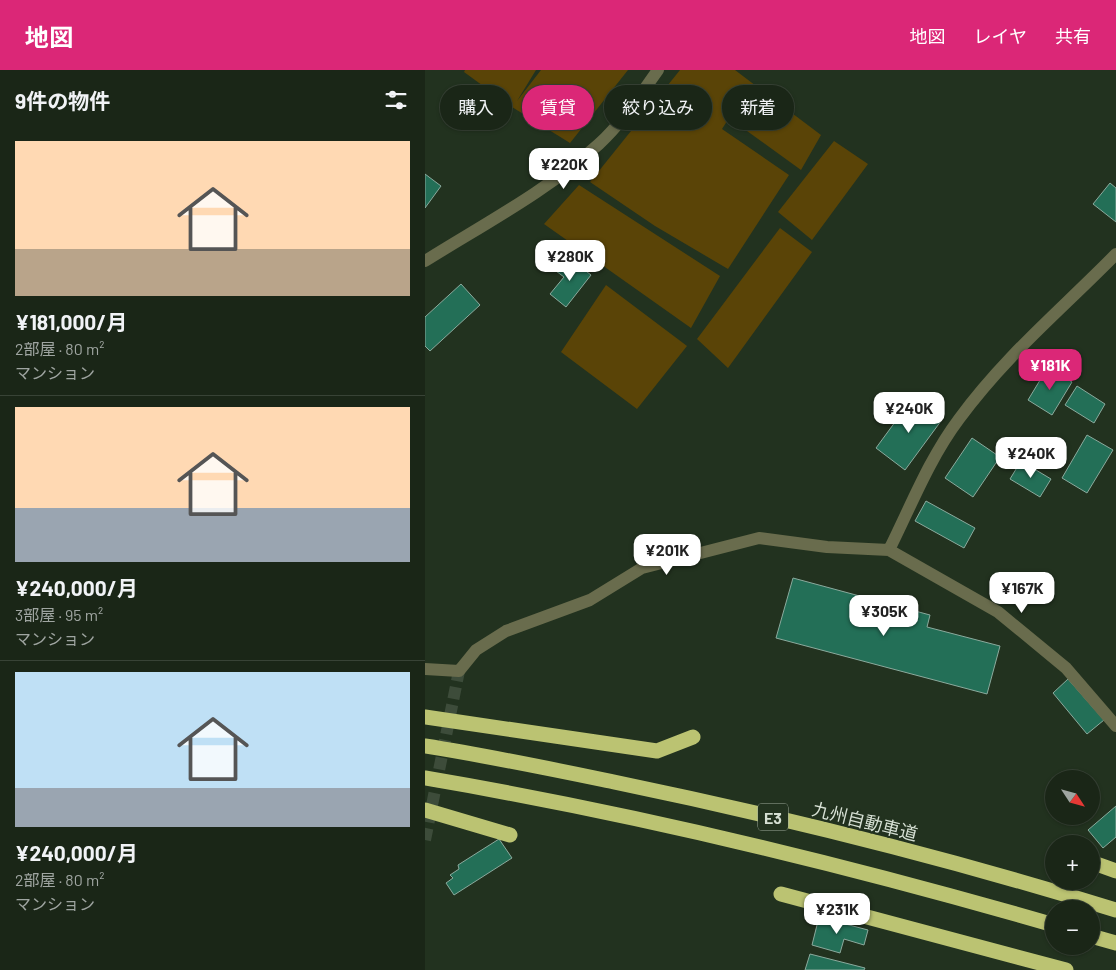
<!DOCTYPE html>
<html lang="ja">
<meta charset="utf-8">
<style>
:root{--surface:#1a2617;--page:#232e20;--text:#f1f3f6;--muted:#9fa5a1;--line:#384336;--accent:#db2777}
body{margin:0;font-family:Barlow,"Noto Sans JP",sans-serif;background:var(--page);color:var(--text);height:100vh;display:flex;flex-direction:column;font-size:19px;white-space:nowrap}
*{box-sizing:border-box;margin:0}
p{font-size:16px;color:var(--muted)}
.icon{flex:none;width:28px;height:28px;fill:none;stroke:currentColor;stroke-width:2;stroke-linecap:round;stroke-linejoin:round}
.map{position:relative;flex:1;overflow:hidden}
.drawer{display:flex;flex-direction:column;background:var(--surface);width:425px}
.drawer>*{flex:none}
.top-card{position:absolute;left:15px;top:15px;width:475px;height:45px;display:flex;gap:10px}
.needle{width:32px;rotate:126deg}
.fabs{position:absolute;left:620px;top:700px;display:grid;gap:10px}
.fabs a{display:grid;place-items:center;width:55px;height:55px;border-radius:50%;background:var(--surface);box-shadow:0 1px 4px #0004,0 0 0 1px var(--line);font-size:25px}
.price{position:absolute;translate:-50% -42px;padding:0 11px;border-radius:10px;background:#fff;color:#222;font-size:16px;line-height:32px;filter:drop-shadow(0 1px 2px #0008)}
.price::after{content:'';position:absolute;left:50%;top:30px;width:15px;height:11px;margin-left:-8px;background:inherit;clip-path:polygon(0 0,100% 0,50% 100%)}
.price.on{background:var(--accent);color:#fff}
ul{padding:0;list-style:none}
li{display:grid;align-content:center;gap:10px;height:265px;padding:0 15px}
li+li{border-top:1px solid var(--line)}
li span{display:grid;place-items:center;height:155px;border-radius:0px;color:#555}
li>.icon{margin-inline-start:auto}
span .icon{width:90px;height:90px;fill:#fffc;stroke-width:1}
li b{font-size:21px}
h2{display:flex;justify-content:space-between;align-items:center;height:60px;padding:0 15px;font-size:21px}
.pill{padding:0 18px;border-radius:22px;background:var(--surface);box-shadow:0 1px 4px #0004,0 0 0 1px var(--line);font-size:18px;line-height:45px}
.pill.on{background:var(--accent);color:#fff}
header{display:flex;align-items:center;gap:30px;box-sizing:border-box;height:70px;padding:0 25px;background:var(--accent);color:#fff}
header strong{font-size:24px}
nav{display:flex;gap:28px;margin-inline-start:auto;font-size:18px}
main{display:flex;flex:1;min-height:0}
.map>svg:first-child{display:block}
.green{fill:#5a4407}
.building{fill:#236f57;stroke:#8baa9d}
.lines{fill:none;stroke-linecap:round;stroke-linejoin:round}
.minor-tunnel{stroke:#3d4c3a;stroke-width:12;stroke-dasharray:12 6;stroke-linecap:butt}
.minor{stroke:#696c4d;stroke-width:12}
.highway{stroke:#bbc372;stroke-width:15}
.labels{text-anchor:middle;dominant-baseline:central;stroke-width:4;stroke-linejoin:round;paint-order:stroke}
.shield{fill:#22321f;stroke:#9fab9d;stroke-width:1}
.shield-label{font-size:16px;font-weight:bold;fill:#d5dfd3}
.street-label{font-size:18px;fill:#d5dfd3;stroke:#22321f}
</style>
<header>
<strong>地図</strong>
<nav><a>地図</a><a>レイヤ</a><a>共有</a></nav>
</header>
<main>
<section class="drawer">
<h2>9件の物件<svg class="icon" aria-label="filters" viewBox="0 0 24 24"><path d="M4 7h16M4 17h16"/><circle cx="9" cy="7" r="2"/><circle cx="15" cy="17" r="2"/></svg></h2>
<ul>
<li><span style="background:linear-gradient(#ffd9b3 70%,#b9a48a 0)"><svg class="icon" aria-label="home" viewBox="0 0 24 24"><path d="M3 11l9-7 9 7M6 9v11h12V9"/></svg></span><div><b>¥181,000/月</b><p>2部屋 · 80 m²</p><p>マンション</p></div></li>
<li><span style="background:linear-gradient(#ffd9b3 65%,#9aa5b1 0)"><svg class="icon" aria-label="home" viewBox="0 0 24 24"><path d="M3 11l9-7 9 7M6 9v11h12V9"/></svg></span><div><b>¥240,000/月</b><p>3部屋 · 95 m²</p><p>マンション</p></div></li>
<li><span style="background:linear-gradient(#bfe0f5 75%,#9aa5b1 0)"><svg class="icon" aria-label="home" viewBox="0 0 24 24"><path d="M3 11l9-7 9 7M6 9v11h12V9"/></svg></span><div><b>¥240,000/月</b><p>2部屋 · 80 m²</p><p>マンション</p></div></li>
</ul>
</section>
<div class="map">
<svg width="691" height="900" viewBox="0 0 691 900">
<rect width="100%" height="100%" fill="#22321f"/>
<path class="green" d="M40,0H111L92,31L116,0H203L145,73L87,37L39,2Z
M255,0H310L396,65L376,100L304,48L297,59L364,105L303,199L230,156L165,112Z
M409,71L443,94L387,170L353,142Z
M154,115L295,206L266,258L119,154Z
M355,158L387,182L303,298L272,269Z
M181,215L262,276L212,339L136,282Z"/>
<path class="building" d="M0,104L16,116L0,138Z
M685,113L691,118V152L668,134Z
M143,187L166,205L141,237L125,224L139,207L131,201Z
M36,214L55,235L5,281L0,276V247Z
M623,297L647,312L627,345L603,330Z
M652,316L680,334L669,353L640,335Z
M487,329L516,351L480,400L451,378Z
M662,365L688,380L662,423L637,408Z
M547,368L575,387L548,427L520,408Z
M596,391L626,409L615,427L585,409Z
M501,431L550,458L539,478L490,451Z
M368,508L505,545L502,557L575,576L562,624L351,568Z
M643,609L679,650L662,664L628,623Z
M691,736V767L678,778L663,760Z
M74,769L87,788L29,825L21,813L28,808L25,805L34,799L33,795Z
M394,847L443,860L439,875L419,869L415,883L387,875Z
M385,884L440,898L439,900H380Z"/>
<g class="lines">
<path class="minor-tunnel" d="M0,770L34,601"/>
<path class="minor" d="M0,191C59,154 122,121 174,74C197,53 215,25 233,0
M464,480C486,436 504,389 534,349C581,285 636,240 691,184
M0,599L34,601L51,580L81,561L165,530L217,498L334,468L402,477L464,480L573,542L641,598L691,656"/>
<path class="highway" d="M0,647L232,681L268,667
M0,676C64,686 126,699 189,712C358,747 526,789 691,840
M0,708C212,744 422,795 629,855
M0,740L85,765
M666,792L691,801
M356,824L641,900
M666,866L691,873"/>
</g>
<g class="labels">
<rect class="shield" x="333" y="733.5" width="30" height="27" rx="4"/>
<g class="shield-label">
<text x="348" y="747">E3</text>
</g>
<g class="street-label">
<text transform="translate(440 751) rotate(14)">九州自動車道</text>
</g>
</g>
</svg>
<div class="fabs">
<a><svg class="needle" viewBox="-14 -14 28 28"><path d="M0-13l5 13h-10z" fill="#e53935"/><path d="M0 13l5-13h-10z" fill="#9fa5a1"/></svg></a>
<a>+</a>
<a>−</a>
</div>
<b class="price" style="left:139px;top:120px">¥220K</b>
<b class="price" style="left:145px;top:212px">¥280K</b>
<b class="price on" style="left:625px;top:321px">¥181K</b>
<b class="price" style="left:484px;top:364px">¥240K</b>
<b class="price" style="left:606px;top:409px">¥240K</b>
<b class="price" style="left:242px;top:506px">¥201K</b>
<b class="price" style="left:597px;top:544px">¥167K</b>
<b class="price" style="left:459px;top:567px">¥305K</b>
<b class="price" style="left:412px;top:865px">¥231K</b>
<div class="top-card">
<a class="pill">購入</a>
<a class="pill on">賃貸</a>
<a class="pill">絞り込み</a>
<a class="pill">新着</a>
</div>
</div>
</main>
